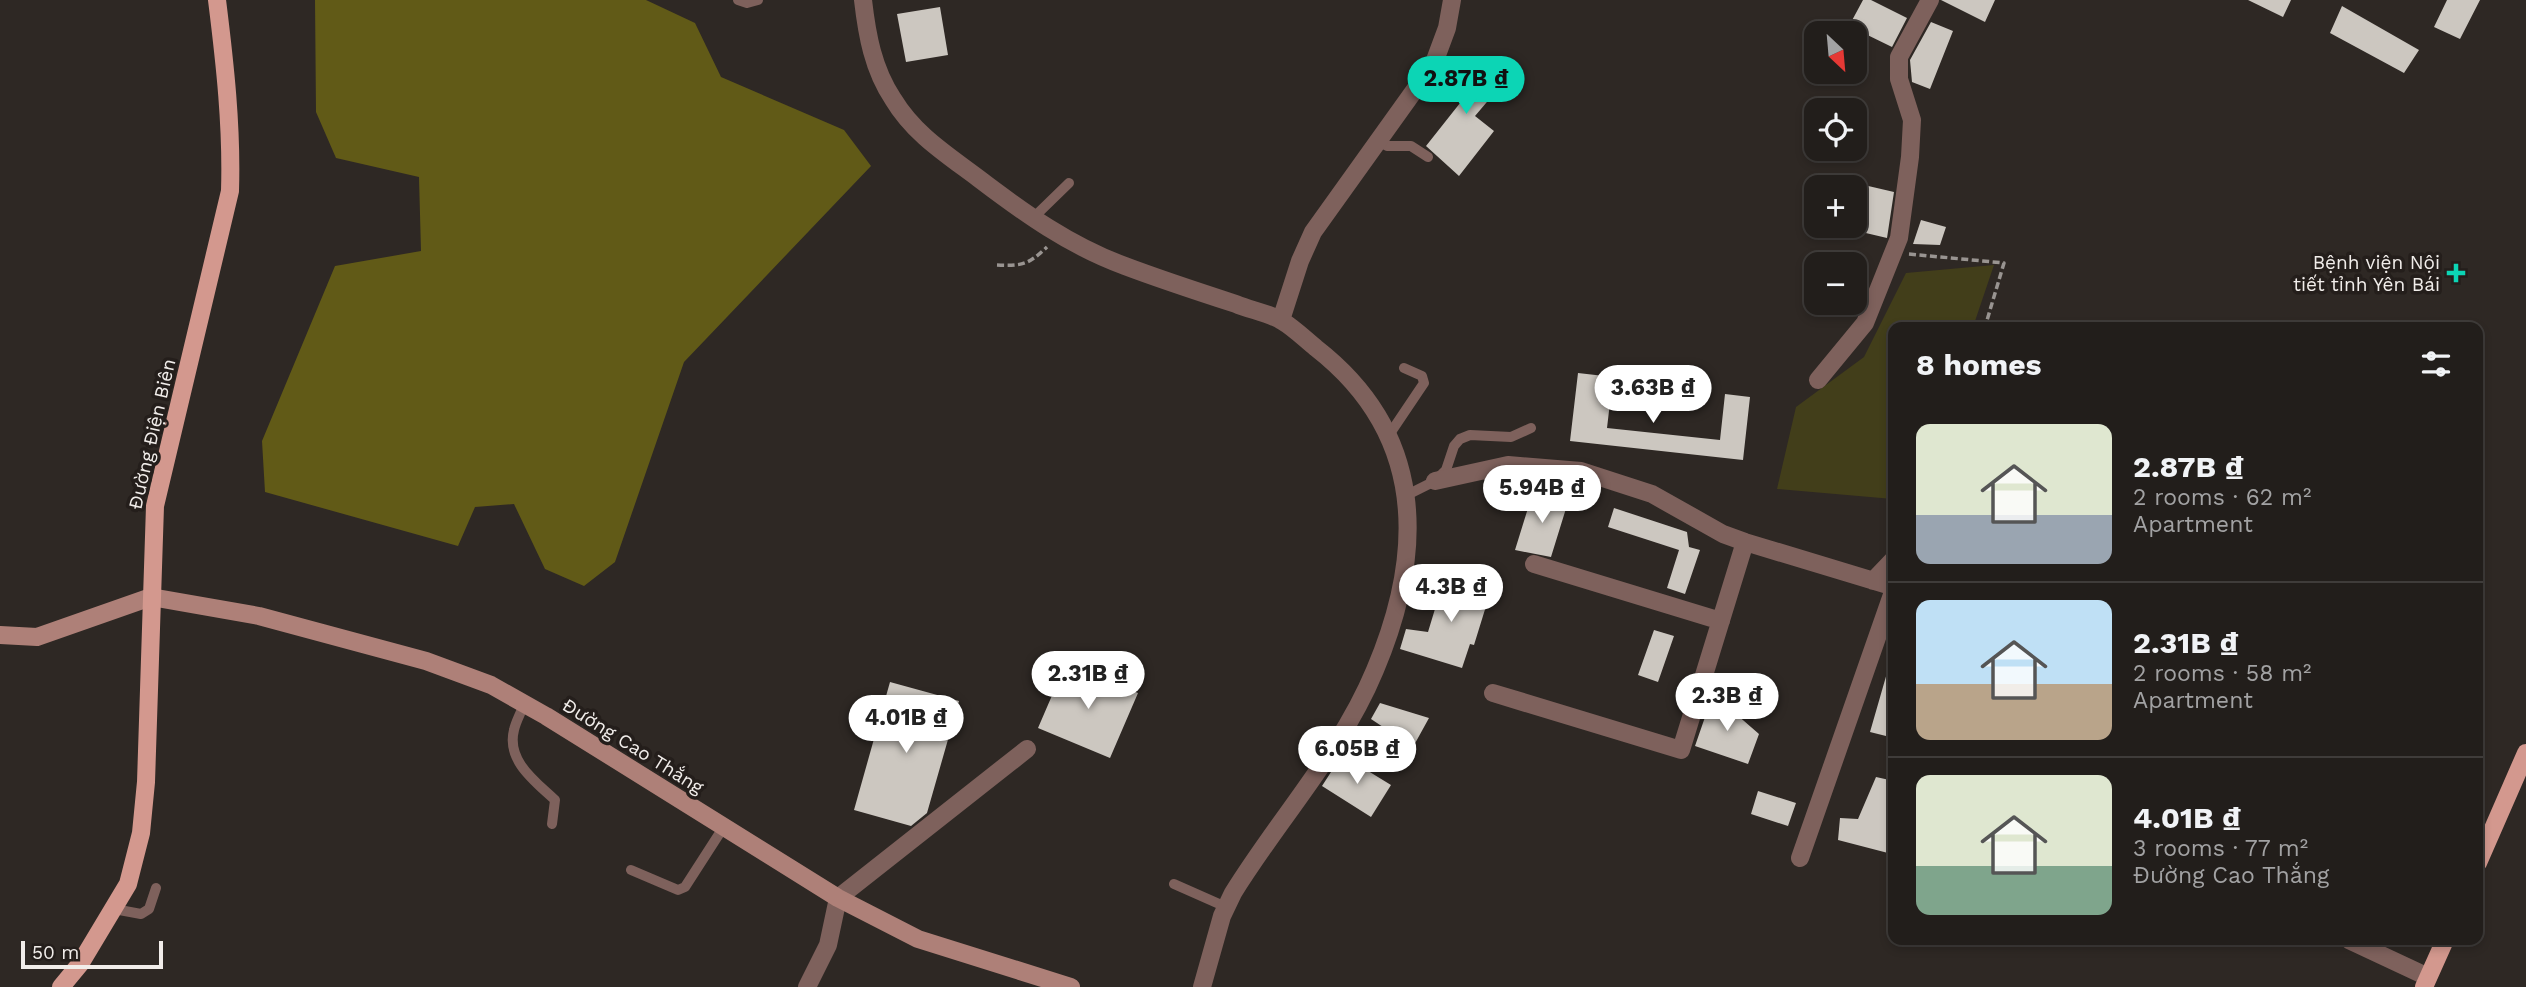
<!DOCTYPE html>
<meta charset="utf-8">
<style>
:root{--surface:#221e1b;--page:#2a2724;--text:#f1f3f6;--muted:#a2a2a3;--line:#3f3c3a;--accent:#0cd5b5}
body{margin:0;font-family:"Work Sans",sans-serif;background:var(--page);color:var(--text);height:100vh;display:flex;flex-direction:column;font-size:26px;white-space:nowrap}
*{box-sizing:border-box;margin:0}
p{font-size:23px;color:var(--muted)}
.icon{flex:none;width:38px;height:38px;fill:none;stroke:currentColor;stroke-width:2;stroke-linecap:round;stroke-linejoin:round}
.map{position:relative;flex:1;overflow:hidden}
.details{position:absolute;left:1888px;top:322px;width:595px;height:623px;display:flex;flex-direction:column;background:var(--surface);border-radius:14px;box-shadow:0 4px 10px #0003,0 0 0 2px var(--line)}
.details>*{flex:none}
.needle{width:46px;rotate:154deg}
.controls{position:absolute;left:1804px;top:21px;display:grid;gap:14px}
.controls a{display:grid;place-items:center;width:63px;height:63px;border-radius:14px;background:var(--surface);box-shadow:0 4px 10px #0003,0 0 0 2px var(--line);font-size:35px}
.scale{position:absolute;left:21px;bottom:18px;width:142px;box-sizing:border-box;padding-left:7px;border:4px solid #f1edea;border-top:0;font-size:19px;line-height:24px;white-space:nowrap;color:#f1edea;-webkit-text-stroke:5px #241e1b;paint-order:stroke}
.price{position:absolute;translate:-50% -60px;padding:0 16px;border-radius:24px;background:#fff;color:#222;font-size:23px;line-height:46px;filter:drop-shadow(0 2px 4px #0008)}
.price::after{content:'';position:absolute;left:50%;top:42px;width:21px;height:16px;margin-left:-10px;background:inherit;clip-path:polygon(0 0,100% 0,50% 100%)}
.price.active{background:var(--accent);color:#111}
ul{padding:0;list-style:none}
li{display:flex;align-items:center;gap:21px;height:175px;padding:0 28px}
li+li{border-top:2px solid var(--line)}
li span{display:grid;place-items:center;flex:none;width:196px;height:140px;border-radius:14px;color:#555}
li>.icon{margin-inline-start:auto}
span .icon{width:84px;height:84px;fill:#fffc;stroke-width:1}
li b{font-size:30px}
h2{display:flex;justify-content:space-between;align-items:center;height:84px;padding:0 28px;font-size:30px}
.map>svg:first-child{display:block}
.green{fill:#423e1a}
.forest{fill:#615a17}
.building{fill:#ccc7c0}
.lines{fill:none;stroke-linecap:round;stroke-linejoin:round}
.path{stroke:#999491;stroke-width:3.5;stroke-dasharray:7 3.5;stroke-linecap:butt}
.lane{stroke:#7e615c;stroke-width:10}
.street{stroke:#7e615c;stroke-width:18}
.secondary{stroke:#ae8078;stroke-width:18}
.primary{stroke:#d3988e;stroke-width:18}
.poi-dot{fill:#0cd5b5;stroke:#241e1b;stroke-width:2.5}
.labels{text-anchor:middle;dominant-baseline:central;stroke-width:7;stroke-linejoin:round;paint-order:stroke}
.poi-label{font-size:19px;fill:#f1edea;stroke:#241e1b;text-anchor:end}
.street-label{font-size:19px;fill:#f1edea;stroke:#241e1b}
</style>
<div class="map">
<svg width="2526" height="987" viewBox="0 0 2526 987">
<rect width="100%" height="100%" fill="#2e2824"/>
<path class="green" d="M1994,265L1973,327H1894L1893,499L1777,489L1796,407L1864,357L1906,273Z"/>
<path class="forest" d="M315,0H646L695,23L721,77L844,130L871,166L684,362L615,562L584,586L545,569L514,504L475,507L458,546L265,492L262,441L335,266L421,251L419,177L336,158L316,112Z"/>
<path class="building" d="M1863,0H1871L1907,18L1892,47L1849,26Z
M1941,0H1995L1985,22Z
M2248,0H2291L2283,17Z
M2447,0H2480L2460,39L2434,27Z
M2342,6L2419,50L2404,73L2330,33Z
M940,7L948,55L906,62L897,14Z
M1931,22L1953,31L1930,89L1912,82L1910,60Z
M1465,59L1509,76L1475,116L1494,131L1459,176L1426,146L1464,98L1444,83Z
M1864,185L1894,192L1887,238L1853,230Z
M1921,220L1946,227L1940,245L1913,244Z
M1578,373L1613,377L1607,428L1720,440L1725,394L1750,397L1743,460L1570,441Z
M1533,492L1568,502L1551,557L1515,550Z
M1614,508L1687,532L1689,547L1700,550L1685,594L1667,588L1679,550L1608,527Z
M1445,576L1491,590L1474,645L1470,644L1462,668L1400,649L1406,629L1428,632Z
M1654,630L1674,636L1658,682L1638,675Z
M1066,663L1138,693L1110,758L1038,728Z
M1889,666H1894V738L1870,732Z
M890,682L959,701L927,813L911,826L854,810Z
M1713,694L1759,734L1748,764L1695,746Z
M1380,703L1429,718L1413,747L1371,719Z
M1342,755L1391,785L1371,817L1322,786Z
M1876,777L1894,781V838L1888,853L1838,840L1840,818L1858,819Z
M1758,791L1796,803L1788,826L1751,814Z"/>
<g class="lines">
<path class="path" d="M1909,254L2004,263L1985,327
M997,265C1022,266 1028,265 1047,247"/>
<path class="lane" d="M738,0L747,3L758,0
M1378,141L1387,146H1411L1428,157
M1032,219L1069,183
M1389,435L1424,383L1422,376L1404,368
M1407,495L1435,481L1446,470L1454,446L1460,439L1470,435L1511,437L1531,428
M524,704C521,713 516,721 514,730C506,761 536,782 555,800L552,824
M631,870L678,890L685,887L723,828
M1174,884L1226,907
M114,909L141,914L149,909L156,888"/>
<path class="street" d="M863,0C867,35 873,69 893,99C914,134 946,154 978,178C1024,213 1070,246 1125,266C1162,280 1199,292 1236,304C1250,310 1269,313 1282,321C1294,328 1305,339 1316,348C1425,433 1426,549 1375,670C1341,752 1280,817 1233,893L1222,916L1202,987
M1281,320L1300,261L1313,232L1434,63L1447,28L1452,0
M1818,380L1865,323L1899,238L1910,157L1912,120L1899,79V57L1930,0
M1435,481L1508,465L1581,471L1652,494L1723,534L1745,542L1894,587
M1534,564L1721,621
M1873,581L1894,559
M1493,693L1681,750L1745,542
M1800,858L1894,589
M2349,940L2428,977
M807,987L828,945L838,898L1027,749"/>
<path class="secondary" d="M0,635L37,637L151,597L259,616L426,661L491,685L546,716L838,898L918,939L1071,987"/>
<path class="primary" d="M2478,863L2526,753
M61,987L80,964L128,884L141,833L146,782L155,506L230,191C232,127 225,64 217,0
M2424,987L2445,940"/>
</g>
<path class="poi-dot" d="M2452.5 262.5h7v7h7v7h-7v7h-7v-7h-7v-7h7z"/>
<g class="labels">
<g class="poi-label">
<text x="2440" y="262">Bệnh viện Nội<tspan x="2440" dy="22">tiết tỉnh Yên Bái</tspan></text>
</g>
<g class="street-label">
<text transform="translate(152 434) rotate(-77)">Đường Điện Biên</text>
<text transform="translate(633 746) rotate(32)">Đường Cao Thắng</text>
</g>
</g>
</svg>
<div class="controls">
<a><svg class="needle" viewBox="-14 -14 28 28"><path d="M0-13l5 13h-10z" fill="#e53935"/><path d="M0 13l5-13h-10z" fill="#a2a2a3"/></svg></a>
<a><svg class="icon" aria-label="locate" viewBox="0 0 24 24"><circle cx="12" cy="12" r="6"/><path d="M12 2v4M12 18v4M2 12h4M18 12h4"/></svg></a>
<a>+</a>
<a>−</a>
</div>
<div class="scale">50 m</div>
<b class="price active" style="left:1466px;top:116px">2.87B ₫</b>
<b class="price" style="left:1653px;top:425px">3.63B ₫</b>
<b class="price" style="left:1542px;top:525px">5.94B ₫</b>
<b class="price" style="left:1451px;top:624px">4.3B ₫</b>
<b class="price" style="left:1088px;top:711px">2.31B ₫</b>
<b class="price" style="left:1727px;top:733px">2.3B ₫</b>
<b class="price" style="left:906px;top:755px">4.01B ₫</b>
<b class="price" style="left:1357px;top:786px">6.05B ₫</b>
<section class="details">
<h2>8 homes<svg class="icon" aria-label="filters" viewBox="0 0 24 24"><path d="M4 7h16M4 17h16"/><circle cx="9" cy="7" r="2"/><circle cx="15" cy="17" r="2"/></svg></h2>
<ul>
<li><span style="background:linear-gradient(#dfe7d0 65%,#9aa5b1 0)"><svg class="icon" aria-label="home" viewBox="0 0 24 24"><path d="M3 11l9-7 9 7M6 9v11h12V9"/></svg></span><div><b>2.87B ₫</b><p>2 rooms · 62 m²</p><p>Apartment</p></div></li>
<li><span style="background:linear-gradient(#bfe0f5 60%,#b9a48a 0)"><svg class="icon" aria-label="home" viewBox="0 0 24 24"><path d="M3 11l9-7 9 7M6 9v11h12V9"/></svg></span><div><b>2.31B ₫</b><p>2 rooms · 58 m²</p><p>Apartment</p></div></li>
<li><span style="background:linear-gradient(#dfe7d0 65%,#7fa58c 0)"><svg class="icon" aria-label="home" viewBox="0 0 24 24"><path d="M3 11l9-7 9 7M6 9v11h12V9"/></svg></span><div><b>4.01B ₫</b><p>3 rooms · 77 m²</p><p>Đường Cao Thắng</p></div></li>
</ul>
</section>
</div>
